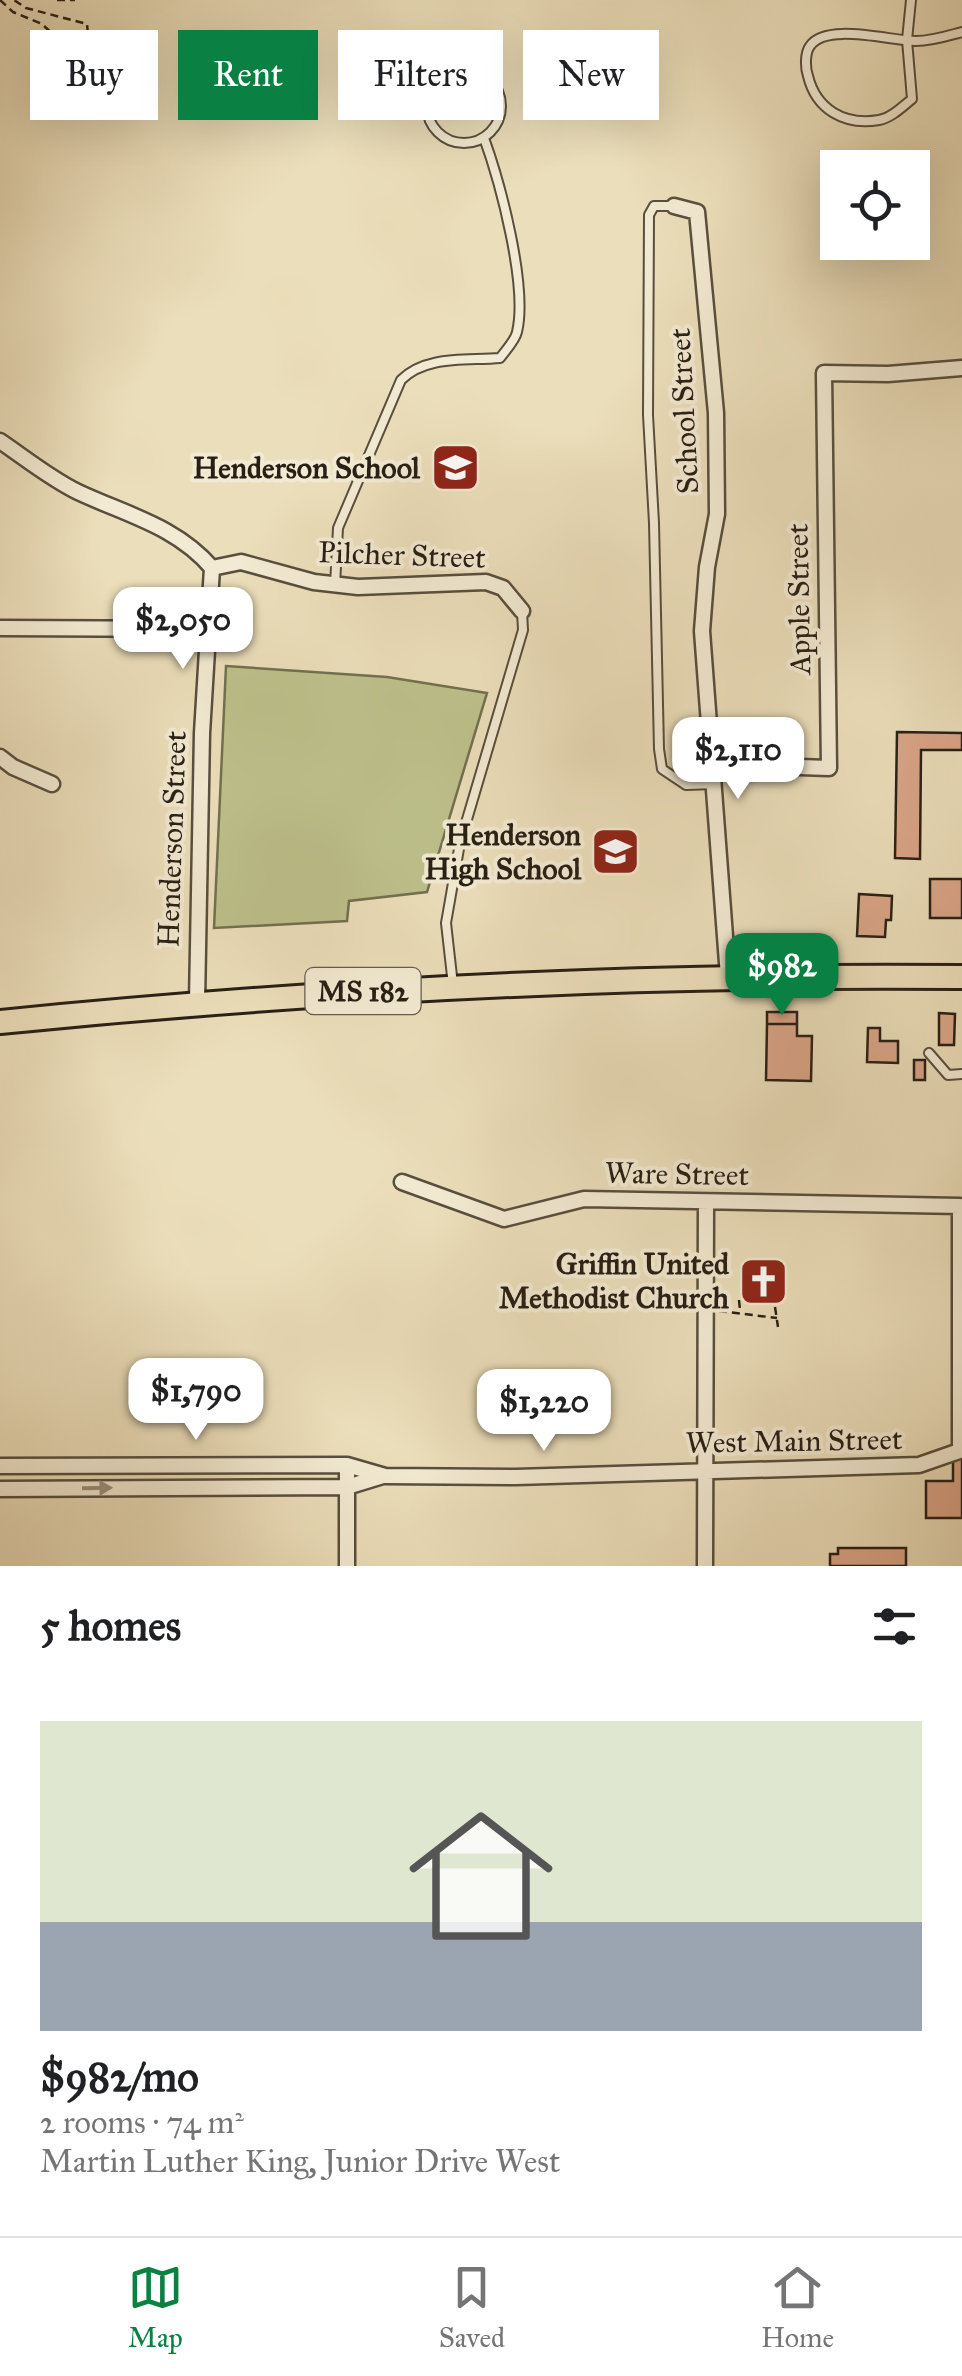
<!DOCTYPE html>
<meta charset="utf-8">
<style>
:root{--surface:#fff;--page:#f6f6f6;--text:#202124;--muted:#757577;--line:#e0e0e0;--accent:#0b8043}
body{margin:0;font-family:"IM FELL Great Primer",serif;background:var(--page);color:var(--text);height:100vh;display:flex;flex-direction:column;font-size:38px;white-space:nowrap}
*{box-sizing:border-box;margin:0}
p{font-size:32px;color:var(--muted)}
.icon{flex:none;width:55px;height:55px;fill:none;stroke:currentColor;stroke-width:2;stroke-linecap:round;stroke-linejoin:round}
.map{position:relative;height:1566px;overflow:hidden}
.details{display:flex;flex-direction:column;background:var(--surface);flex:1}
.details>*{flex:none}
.hud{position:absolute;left:30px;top:30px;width:902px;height:90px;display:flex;gap:20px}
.fabs{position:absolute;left:820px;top:150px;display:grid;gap:20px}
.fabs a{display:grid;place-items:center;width:110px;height:110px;border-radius:0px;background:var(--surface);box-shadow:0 10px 40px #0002;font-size:50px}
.price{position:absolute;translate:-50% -85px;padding:0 22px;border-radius:20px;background:#fff;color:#222;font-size:32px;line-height:65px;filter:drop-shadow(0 2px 5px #0008)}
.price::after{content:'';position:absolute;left:50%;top:60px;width:30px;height:22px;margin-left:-15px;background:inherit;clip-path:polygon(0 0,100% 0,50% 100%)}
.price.active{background:var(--accent);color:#fff}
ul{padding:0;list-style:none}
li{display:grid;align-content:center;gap:20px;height:530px;padding:0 40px}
li span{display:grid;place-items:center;height:310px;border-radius:0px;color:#555}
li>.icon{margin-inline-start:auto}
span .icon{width:180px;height:180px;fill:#fffc;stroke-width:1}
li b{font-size:42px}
h2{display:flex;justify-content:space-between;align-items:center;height:120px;padding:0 40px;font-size:42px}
.chip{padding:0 35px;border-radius:0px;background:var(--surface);box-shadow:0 10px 40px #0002;font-size:35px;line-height:90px}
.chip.active{background:var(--accent);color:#fff}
.dock{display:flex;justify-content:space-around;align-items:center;height:140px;border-top:2px solid var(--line);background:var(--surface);font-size:28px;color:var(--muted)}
.dock a{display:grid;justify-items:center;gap:5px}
.dock .active{color:var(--accent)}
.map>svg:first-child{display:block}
.green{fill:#bdc08b;stroke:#727050;stroke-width:2.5}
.building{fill:#daa588;stroke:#271f15;stroke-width:2.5}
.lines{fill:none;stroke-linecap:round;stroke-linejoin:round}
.service-casing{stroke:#584f3e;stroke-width:12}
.minor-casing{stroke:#584f3e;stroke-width:19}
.primary-casing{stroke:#271f15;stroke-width:28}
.path{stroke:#271f15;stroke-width:2.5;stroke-dasharray:8 5;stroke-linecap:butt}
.service{stroke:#f2ead2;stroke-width:8}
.minor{stroke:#f2ead2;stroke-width:14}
.primary{stroke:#ebdeba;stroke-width:22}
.oneway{fill:#978f7d}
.labels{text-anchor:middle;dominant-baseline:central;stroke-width:8;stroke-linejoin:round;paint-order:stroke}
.shield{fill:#f2ead2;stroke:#645c4e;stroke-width:2.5}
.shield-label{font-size:28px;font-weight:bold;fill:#271f15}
.street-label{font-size:30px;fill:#271f15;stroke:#f2ead2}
.poi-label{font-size:30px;font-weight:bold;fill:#271f15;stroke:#f2ead2;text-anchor:end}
</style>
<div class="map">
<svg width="962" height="1566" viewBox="0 0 962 1566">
<rect width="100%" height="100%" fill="#ebdeba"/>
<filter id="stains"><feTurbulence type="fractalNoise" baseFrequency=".002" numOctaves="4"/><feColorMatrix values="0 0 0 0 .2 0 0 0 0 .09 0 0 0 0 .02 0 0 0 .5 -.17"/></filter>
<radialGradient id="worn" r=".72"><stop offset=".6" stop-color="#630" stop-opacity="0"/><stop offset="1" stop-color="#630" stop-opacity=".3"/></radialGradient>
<path class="green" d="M226,666L387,677L487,693L427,892L349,901L347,921L214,928Z"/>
<path class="building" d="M897,732L962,733V750H921L920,859L895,858Z
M930,879H962V918H930Z
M859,894L892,896L891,920H886L885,937L857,936Z
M767,1012H797V1024H767Z
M939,1013L955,1014L954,1045H939Z
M767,1024H797V1036H812L811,1081L766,1080Z
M868,1028H880V1041H898V1063L867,1062Z
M914,1060H925V1080H914Z
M953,1458H962V1518H926V1481H953Z
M838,1548H906V1566H830V1554H838Z"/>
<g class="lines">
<defs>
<path id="service" d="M911,0L907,40L912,99C902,107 891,118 879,120C844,126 816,109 808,76C805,67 805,53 810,46C826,22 891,41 916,41C932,41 947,36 962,32
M427 106a37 37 0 1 1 74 0a37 37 0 1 1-74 0Z
M674,206H654L649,215L648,415L654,523L659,749L662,769L686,785L714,784
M335,585L338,528L401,380C426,355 466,361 500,358C505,351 515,341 517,332C528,286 500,182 484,138
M453,985L446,923L460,843L523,630L522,611
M929,1053L948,1075L962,1074"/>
<path id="minor" d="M674,206L697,212L716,413L717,514L707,567L702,631L728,976
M0,441C25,458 51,479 78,492C127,515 176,526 212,568L202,733L197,1002
M212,568L241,562L314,582L358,587L486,582L503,588L522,611
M0,628L207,629
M0,757L13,767L52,784
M712,764L829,768L824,373L888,374L962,368
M402,1182L504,1219L584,1199L960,1206V1450
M347,1465V1566
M0,1466L347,1465L385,1476L516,1477L919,1465L962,1450
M0,1489L347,1487L383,1476
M705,1566L706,1202"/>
<path id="primary" d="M0,1022C320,990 640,974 962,977"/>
</defs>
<use href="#service" class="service-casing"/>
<use href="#minor" class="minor-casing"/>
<use href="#primary" class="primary-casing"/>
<path class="path" d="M0,0L13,12L42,24L58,39L77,40L88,35L87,24L26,8L14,0
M57,0H75
M739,1300L740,1310
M775,1307L778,1327
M719,1311L777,1318"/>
<use href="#service" class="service"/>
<use href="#minor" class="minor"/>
<use href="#primary" class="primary"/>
</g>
<defs><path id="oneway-solid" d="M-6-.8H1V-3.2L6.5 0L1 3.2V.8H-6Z" transform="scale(2.5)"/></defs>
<use class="oneway" href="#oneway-solid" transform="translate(97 1488) rotate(-1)"/>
<defs>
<symbol id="school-square" viewBox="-11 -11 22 22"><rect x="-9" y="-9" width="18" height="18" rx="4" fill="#8f2418" stroke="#f2ead2"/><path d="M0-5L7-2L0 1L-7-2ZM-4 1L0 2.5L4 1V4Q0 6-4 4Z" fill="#fff"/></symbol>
<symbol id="church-square" viewBox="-11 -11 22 22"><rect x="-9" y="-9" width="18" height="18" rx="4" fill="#8f2418" stroke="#f2ead2"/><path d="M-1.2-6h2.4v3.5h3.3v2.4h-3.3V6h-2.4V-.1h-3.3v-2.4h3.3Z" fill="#fff"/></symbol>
</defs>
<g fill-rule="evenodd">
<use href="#school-square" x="428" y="440" width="55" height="55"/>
<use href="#school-square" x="588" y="824" width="55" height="55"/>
<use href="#church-square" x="736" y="1254" width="55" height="55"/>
</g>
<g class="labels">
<rect class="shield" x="305.5" y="968" width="115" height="46" rx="8"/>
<g class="shield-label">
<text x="363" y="991">MS 182</text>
</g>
<g class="street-label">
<text transform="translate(684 411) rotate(-93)">School Street</text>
<text transform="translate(402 555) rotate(2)">Pilcher Street</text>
<text transform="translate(799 599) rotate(-91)">Apple Street</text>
<text transform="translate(172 839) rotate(-88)">Henderson Street</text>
<text transform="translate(677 1174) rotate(1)">Ware Street</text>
<text transform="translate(794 1441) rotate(-1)">West Main Street</text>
</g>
<g class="poi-label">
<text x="420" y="468">Henderson School</text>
<text x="581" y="835">Henderson<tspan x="581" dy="34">High School</tspan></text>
<text x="729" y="1264">Griffin United<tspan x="729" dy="34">Methodist Church</tspan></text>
</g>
</g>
<rect width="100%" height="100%" filter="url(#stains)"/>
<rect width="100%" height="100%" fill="url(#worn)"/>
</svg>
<div class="fabs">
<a><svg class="icon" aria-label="locate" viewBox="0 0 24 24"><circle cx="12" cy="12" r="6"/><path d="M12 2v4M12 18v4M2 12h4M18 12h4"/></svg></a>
</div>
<b class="price" style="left:183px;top:672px">$2,050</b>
<b class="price" style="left:738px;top:802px">$2,110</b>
<b class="price active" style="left:782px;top:1018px">$982</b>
<b class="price" style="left:196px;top:1443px">$1,790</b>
<b class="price" style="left:544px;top:1454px">$1,220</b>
<div class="hud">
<a class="chip">Buy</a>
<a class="chip active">Rent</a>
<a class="chip">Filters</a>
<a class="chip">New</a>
</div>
</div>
<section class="details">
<h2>5 homes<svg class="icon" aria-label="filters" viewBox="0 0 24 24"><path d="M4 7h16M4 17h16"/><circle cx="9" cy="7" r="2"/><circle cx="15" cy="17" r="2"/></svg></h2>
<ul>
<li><span style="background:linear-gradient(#dfe7d0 65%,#9aa5b1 0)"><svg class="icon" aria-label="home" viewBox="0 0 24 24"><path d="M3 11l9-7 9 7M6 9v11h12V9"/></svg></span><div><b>$982/mo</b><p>2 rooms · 74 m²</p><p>Martin Luther King, Junior Drive West</p></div></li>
</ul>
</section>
<nav class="dock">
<a class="active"><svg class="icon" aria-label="map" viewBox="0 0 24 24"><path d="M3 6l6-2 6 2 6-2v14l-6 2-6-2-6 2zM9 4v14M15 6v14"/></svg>Map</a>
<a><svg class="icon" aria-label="saved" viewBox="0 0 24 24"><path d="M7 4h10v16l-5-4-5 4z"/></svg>Saved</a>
<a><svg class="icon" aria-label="home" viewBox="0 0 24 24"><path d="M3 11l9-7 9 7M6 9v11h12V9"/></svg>Home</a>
</nav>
